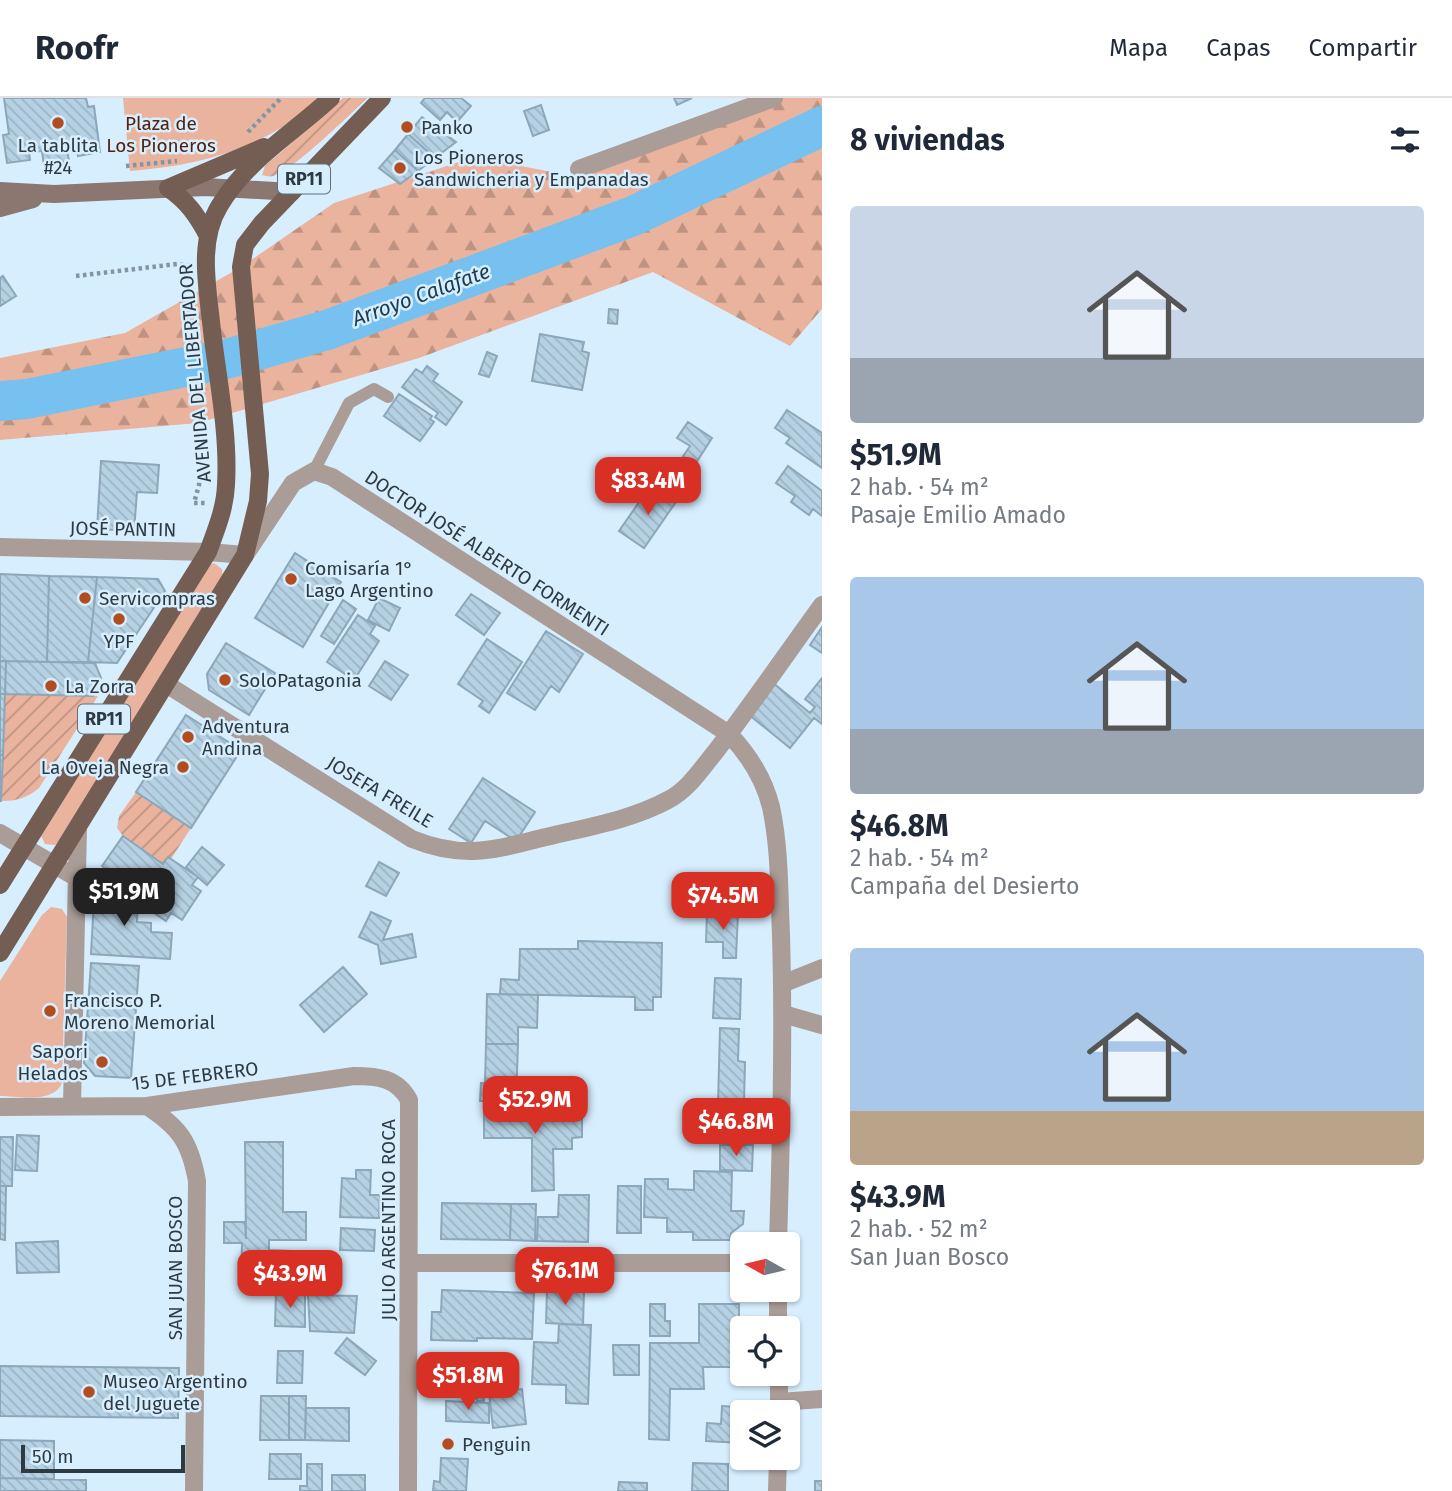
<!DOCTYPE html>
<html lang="es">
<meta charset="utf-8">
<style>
:root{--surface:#fff;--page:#f2f2f3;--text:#1f2937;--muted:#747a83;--line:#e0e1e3;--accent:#d93025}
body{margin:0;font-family:"Fira Sans",sans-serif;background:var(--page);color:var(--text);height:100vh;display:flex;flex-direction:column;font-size:26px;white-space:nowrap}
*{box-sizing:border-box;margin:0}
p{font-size:23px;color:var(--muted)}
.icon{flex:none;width:38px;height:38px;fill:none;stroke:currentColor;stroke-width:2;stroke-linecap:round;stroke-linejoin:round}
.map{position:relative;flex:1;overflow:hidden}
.panel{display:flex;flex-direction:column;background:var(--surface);width:630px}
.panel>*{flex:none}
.needle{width:46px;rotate:278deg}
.controls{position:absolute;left:730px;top:1134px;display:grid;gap:14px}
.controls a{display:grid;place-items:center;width:70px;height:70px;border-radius:7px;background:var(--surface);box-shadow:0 2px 5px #0004;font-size:35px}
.scale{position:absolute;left:21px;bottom:18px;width:164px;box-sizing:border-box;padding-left:7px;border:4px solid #2e3a41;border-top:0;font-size:19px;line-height:24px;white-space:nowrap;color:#2e3a41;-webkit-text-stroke:5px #d7eefe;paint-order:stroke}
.price{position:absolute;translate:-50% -60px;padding:0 16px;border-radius:14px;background:var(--accent);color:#fff;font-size:23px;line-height:46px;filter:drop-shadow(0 2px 4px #0008)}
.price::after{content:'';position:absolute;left:50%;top:42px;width:21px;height:16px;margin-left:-10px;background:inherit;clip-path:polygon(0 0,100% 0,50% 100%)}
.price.selected{background:#222;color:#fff}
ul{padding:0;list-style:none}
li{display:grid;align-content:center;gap:14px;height:371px;padding:0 28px}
li span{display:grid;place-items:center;height:217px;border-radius:7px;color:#555}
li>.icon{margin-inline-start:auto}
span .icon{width:126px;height:126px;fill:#fffc;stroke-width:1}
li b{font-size:30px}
h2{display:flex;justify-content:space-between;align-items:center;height:84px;padding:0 28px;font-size:30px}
header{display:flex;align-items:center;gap:42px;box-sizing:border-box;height:98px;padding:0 35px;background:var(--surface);border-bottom:2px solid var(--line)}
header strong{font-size:33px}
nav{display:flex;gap:38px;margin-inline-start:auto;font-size:24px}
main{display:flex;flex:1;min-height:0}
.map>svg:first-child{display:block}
.forest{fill:url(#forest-firs)}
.park{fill:#eab39e}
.garden{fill:url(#garden-furrows)}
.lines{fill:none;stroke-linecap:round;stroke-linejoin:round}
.river{stroke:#77c1f0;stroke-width:40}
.building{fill:url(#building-back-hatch);stroke:#8ba7b9;stroke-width:2}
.path{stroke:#8495a1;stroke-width:4.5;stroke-dasharray:3.5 3.5;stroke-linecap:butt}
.service{stroke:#aa9c97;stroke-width:12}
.minor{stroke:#aa9c97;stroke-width:18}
.secondary{stroke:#8b776f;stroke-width:18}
.primary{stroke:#745d53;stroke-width:18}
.poi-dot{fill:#b24d1f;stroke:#d7eefe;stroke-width:2.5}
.labels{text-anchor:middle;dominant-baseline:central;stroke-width:5;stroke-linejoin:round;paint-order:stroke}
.shield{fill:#d7eefe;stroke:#61707a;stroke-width:2}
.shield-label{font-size:18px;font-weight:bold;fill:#2e3a41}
.park-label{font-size:19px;fill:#53230f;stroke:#d7eefe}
.poi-label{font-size:19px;fill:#2e3a41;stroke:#d7eefe;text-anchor:start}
.street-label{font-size:19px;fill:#2e3a41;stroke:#d7eefe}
.water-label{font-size:21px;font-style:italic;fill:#1c3d50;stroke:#d7eefe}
</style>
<header>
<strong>Roofr</strong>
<nav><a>Mapa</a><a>Capas</a><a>Compartir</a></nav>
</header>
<main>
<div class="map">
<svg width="822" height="1393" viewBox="0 0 822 1393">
<defs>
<pattern id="forest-firs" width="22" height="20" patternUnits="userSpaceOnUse" patternTransform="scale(1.75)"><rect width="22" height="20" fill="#eab39e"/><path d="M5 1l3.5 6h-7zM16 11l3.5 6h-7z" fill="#be9382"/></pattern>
<pattern id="garden-furrows" width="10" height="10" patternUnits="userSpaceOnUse" patternTransform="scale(1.75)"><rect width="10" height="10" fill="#eab39e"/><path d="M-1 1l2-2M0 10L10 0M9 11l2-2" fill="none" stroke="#be9382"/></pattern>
<pattern id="building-back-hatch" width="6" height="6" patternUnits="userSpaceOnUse" patternTransform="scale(1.75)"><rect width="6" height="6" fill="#b5d1e4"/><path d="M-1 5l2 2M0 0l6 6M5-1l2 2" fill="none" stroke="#9cb4c5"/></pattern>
</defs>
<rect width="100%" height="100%" fill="#d7eefe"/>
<path class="forest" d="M780,0H822V211L790,248L653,174L419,260L198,325L0,342V260L125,235L241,169L334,105L474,59L573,78L778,3Z"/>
<path class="park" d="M123,0H322C264,50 205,67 130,73Z
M214,465L222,471L223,480L58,744L55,747L45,746L41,738L210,467Z
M51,809L62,811L67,819L62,985C53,1006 19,998 0,998V883L42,817Z"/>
<path class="garden" d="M343,0H367C349,17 294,72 273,78C270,79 265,78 262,77L265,68Z
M5,596L98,598L39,690C27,700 17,703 1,703Z
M136,694L191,730L171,761L163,766L123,738L117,730L119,718Z"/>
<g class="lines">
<path class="river" d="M0,303L27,301L230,260L327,232L633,118L822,28"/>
</g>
<path class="building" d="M4,0H86L88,9L94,8L100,54L78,58L77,48L67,49L69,64L44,68L42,53L29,54L30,62L7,65L3,37L9,36Z
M425,0H461L471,8L457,24L447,14L440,22L421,5Z
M674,0H692L677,7Z
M541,7L549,32L533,38L524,13Z
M422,19L456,44L435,60L408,36Z
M408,36L435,60L418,73L395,52Z
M395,52L418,73L400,86L379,70Z
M3,178L16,198L0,208V180Z
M609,211L618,212L617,226L608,225Z
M540,236L584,244L582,253L589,255L582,292L532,283Z
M487,254L497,258L489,279L479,276Z
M427,268L438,276L433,283L462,304L446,327L435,319L438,315L402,289L416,271L422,275Z
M399,296L432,318L430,321L434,324L420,343L384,318Z
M787,312L822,335V370L786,345L790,340L775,330Z
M688,324L712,340L694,368L682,360L690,348L677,340Z
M101,363L159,367L157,395L137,394L134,433L97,431Z
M788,368L822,393V418L813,411L809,417L791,404L795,398L776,385Z
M651,387L676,404L644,450L619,433Z
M295,455L341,484L303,549L255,520Z
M0,476L49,478L47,564L0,563Z
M49,478L97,479L88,564H47Z
M97,479L158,481L165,493L117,565L88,564Z
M471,496L500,515L484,537L456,517Z
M379,500L400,510L389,533L368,522Z
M343,502L356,511L334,546L321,538Z
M358,517L375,528L370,536L379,543L354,582L327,564Z
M822,529V555L810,547Z
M546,533L583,556L559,594L551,588L535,612L507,595Z
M487,541L522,564L489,615L479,608L483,603L458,586Z
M226,545L275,575L249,617L209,592L207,576Z
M0,563H6L5,596H0Z
M6,563L95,565L101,580L93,598L5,596Z
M385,563L408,577L391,602L369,588Z
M822,580V626L814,620L790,650L748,616L773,585L810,615L815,609L805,601Z
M0,596H5L3,657H0Z
M186,617L241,652L191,730L136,694Z
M0,657H3L1,703H0Z
M483,680L535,714L516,743L485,723L471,745L449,731Z
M123,738L163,766L168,759L198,779L192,787L201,793L182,822L171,815L166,823L138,804L143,796L102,768Z
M202,749L224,767L207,787L186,769Z
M379,764L399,775L386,798L366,788Z
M95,783L105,784L138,804L137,824L151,825V834L172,835L170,861L91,856Z
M371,814L391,823L383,842L412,836L416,859L381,866L378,847L359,839Z
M707,814L738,815L736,860H723V844H706Z
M578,843L662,845L661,899H653V912H635V899L500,896L501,881L519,882L520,851H578Z
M91,865L139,868L131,980L95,978L84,965Z
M343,869L367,896L324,934L300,907Z
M715,880L741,881L740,921L713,920Z
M487,896L538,897L537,930L518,929V946H486Z
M720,930L739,931L738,963L745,964L743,1046L717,1045Z
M486,946H518L516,1003H480L481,985H485Z
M484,1008H536V1016L582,1015V1039L572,1040V1051H553L554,1092L532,1093V1040H484Z
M17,1037L39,1038L37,1073L15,1072Z
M0,1039H13L12,1088H0Z
M245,1044H283V1114H306V1142H269V1152L291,1153L290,1173H269L268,1180H241L242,1145H224V1124H245L246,1141Z
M720,1047H753L752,1073L720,1072Z
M356,1072H371L370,1097H380L379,1120L340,1119L342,1080L356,1081Z
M694,1073L732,1074L731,1113H744L743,1126L731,1135L730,1142H693V1134H667V1120L644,1119L645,1081H668V1091L694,1092Z
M0,1088H6L5,1142L0,1141Z
M618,1088H641V1135H617Z
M559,1097H589L588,1144L537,1143L538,1119H558Z
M442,1105L511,1106L510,1142L441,1141Z
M511,1106H536L535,1143L510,1142Z
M341,1130L375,1132L374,1153L340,1152Z
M58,1143L59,1174L17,1175L16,1145Z
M306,1169L325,1170V1195H305Z
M442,1192L534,1195L532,1241L477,1240V1243L431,1242L432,1214H441Z
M547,1192L584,1193L583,1227L546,1225Z
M276,1194L305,1195V1229L275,1228Z
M308,1197L357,1198L354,1235L310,1233Z
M650,1206H665V1223H670V1238H650Z
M699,1206H739V1245H742V1269H703L704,1291H670L669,1342L649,1341L650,1245H699Z
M559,1226L591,1227L588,1306L566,1305V1287L532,1286L534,1244L558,1245Z
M347,1240L376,1263L365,1277L335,1255Z
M613,1247H639V1277H614Z
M278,1253H303L302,1285H277Z
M0,1268L179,1270L178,1320L0,1318Z
M438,1273L484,1274V1303H477V1293H437Z
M522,1291L526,1326L493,1330L489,1295Z
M261,1298H289V1342H260Z
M289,1298H306L305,1342H289Z
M446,1303L489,1305V1325L446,1323Z
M722,1308L751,1310V1314H742V1345L706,1343L707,1325L721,1326Z
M306,1310H349V1343L305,1342Z
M0,1342L54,1343V1381L0,1380Z
M270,1356H301V1381H269Z
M441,1360L468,1361L466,1393H433L434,1383L440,1384Z
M693,1365L728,1366V1393H692Z
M307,1366H322V1393H300V1388H307Z
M332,1377H365V1393H332Z
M0,1380L86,1382V1393H0Z
M815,1383H822V1393H815Z
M619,1384L647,1385V1393H618Z"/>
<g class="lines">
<path class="path" d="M248,34L281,0
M126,68L177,63
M76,178L177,166L189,168
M204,336L199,387L194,405H207"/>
<path class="service" d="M314,373L349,305L374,291L388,299"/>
<path class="minor" d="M579,71L774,0
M0,449L208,454L245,457L293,385L314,373L332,379L729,636C749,657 764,681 771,709C780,751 779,795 781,837C784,940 781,1043 778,1146
M166,586L412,741C465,762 493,752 546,739C587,729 631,722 668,702C688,692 702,670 716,653C753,605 787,555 822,507
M0,735L77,780
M782,886L822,870
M783,916L822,927
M72,1008L78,729
M147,1008C180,1030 190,1044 197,1083L194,1393
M0,1009L147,1008L354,978C378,978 397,980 409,1002L408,1393
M409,1165H742
M778,1192V1230
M779,1304L822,1301
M779,1314V1276
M777,1393L778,1360"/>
<path class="secondary" d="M0,93L54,96L205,89L292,94
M0,110L33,101"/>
<path class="primary" d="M208,138C197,117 187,103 168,90L264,49
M0,787L208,454C216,432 225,411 226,387C229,336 218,283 212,233C208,192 197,144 220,107C248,61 292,36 331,0
M0,855L245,457L258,403L260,376L241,169L245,147L262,125L382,0"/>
</g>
<g class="poi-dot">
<circle cx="58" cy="25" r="7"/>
<circle cx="407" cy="29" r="7"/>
<circle cx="400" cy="70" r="7"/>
<circle cx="291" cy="481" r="7"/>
<circle cx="85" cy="500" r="7"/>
<circle cx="119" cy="521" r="7"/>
<circle cx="225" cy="582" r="7"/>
<circle cx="51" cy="588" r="7"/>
<circle cx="188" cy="639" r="7"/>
<circle cx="183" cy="669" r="7"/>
<circle cx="50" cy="913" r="7"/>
<circle cx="102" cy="964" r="7"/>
<circle cx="89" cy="1294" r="7"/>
<circle cx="448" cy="1346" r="7"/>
</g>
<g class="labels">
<g class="shield">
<rect x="278" y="66.5" width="52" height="29" rx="5"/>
<rect x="78" y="606.5" width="52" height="29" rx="5"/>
</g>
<g class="shield-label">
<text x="304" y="81">RP11</text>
<text x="104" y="621">RP11</text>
</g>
<g class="park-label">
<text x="161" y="25">Plaza de<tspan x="161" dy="22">Los Pioneros</tspan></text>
</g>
<g class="poi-label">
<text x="421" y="29">Panko</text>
<text x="58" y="47" text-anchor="middle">La tablita<tspan x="58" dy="22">#24</tspan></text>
<text x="414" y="59">Los Pioneros<tspan x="414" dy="22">Sandwicheria y Empanadas</tspan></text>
<text x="305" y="470">Comisaría 1°<tspan x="305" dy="22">Lago Argentino</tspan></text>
<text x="99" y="500">Servicompras</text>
<text x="119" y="543" text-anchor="middle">YPF</text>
<text x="239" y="582">SoloPatagonia</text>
<text x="65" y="588">La Zorra</text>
<text x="202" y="628">Adventura<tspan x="202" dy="22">Andina</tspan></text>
<text x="169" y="669" text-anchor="end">La Oveja Negra</text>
<text x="64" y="902">Francisco P.<tspan x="64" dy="22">Moreno Memorial</tspan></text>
<text x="88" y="953" text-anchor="end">Sapori<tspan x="88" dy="22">Helados</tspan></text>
<text x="103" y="1283">Museo Argentino<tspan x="103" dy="22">del Juguete</tspan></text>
<text x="462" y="1346">Penguin</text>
</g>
<g class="street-label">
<text transform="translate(195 275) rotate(-95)">AVENIDA DEL LIBERTADOR</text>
<text transform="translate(123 431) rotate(1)">JOSÉ PANTIN</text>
<text transform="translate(487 455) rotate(33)">DOCTOR JOSÉ ALBERTO FORMENTI</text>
<text transform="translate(380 694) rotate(31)">JOSEFA FREILE</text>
<text transform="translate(195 978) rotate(-7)">15 DE FEBRERO</text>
<text transform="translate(388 1122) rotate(-90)">JULIO ARGENTINO ROCA</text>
<text transform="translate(175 1170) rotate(-90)">SAN JUAN BOSCO</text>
</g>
<g class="water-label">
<text transform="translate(421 197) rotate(-20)">Arroyo Calafate</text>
</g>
</g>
</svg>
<div class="controls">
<a><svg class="needle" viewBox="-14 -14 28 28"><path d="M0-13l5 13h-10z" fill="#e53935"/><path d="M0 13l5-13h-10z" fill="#747a83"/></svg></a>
<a><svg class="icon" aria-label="locate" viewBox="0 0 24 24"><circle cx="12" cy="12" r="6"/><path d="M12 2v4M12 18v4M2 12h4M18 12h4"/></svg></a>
<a><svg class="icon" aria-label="layers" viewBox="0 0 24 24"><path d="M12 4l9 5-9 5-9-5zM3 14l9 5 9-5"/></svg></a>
</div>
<div class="scale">50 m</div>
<b class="price" style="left:648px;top:419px">$83.4M</b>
<b class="price selected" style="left:124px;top:830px">$51.9M</b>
<b class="price" style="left:723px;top:834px">$74.5M</b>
<b class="price" style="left:535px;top:1038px">$52.9M</b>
<b class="price" style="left:736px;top:1060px">$46.8M</b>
<b class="price" style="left:565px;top:1209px">$76.1M</b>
<b class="price" style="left:290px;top:1212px">$43.9M</b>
<b class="price" style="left:468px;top:1314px">$51.8M</b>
</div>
<section class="panel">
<h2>8 viviendas<svg class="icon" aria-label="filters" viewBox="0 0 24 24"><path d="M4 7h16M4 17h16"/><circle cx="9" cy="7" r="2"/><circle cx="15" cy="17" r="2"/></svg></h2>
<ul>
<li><span style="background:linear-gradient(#c9d6e8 70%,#9aa5b1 0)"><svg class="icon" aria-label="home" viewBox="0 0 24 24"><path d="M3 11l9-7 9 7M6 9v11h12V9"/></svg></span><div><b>$51.9M</b><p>2 hab. · 54 m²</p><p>Pasaje Emilio Amado</p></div></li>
<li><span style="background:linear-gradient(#a9c7e8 70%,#9aa5b1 0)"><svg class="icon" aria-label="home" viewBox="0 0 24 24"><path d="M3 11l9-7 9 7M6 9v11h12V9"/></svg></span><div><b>$46.8M</b><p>2 hab. · 54 m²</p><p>Campaña del Desierto</p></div></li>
<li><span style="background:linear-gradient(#a9c7e8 75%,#b9a48a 0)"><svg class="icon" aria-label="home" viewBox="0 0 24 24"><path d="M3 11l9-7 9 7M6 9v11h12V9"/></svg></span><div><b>$43.9M</b><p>2 hab. · 52 m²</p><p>San Juan Bosco</p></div></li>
</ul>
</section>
</main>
